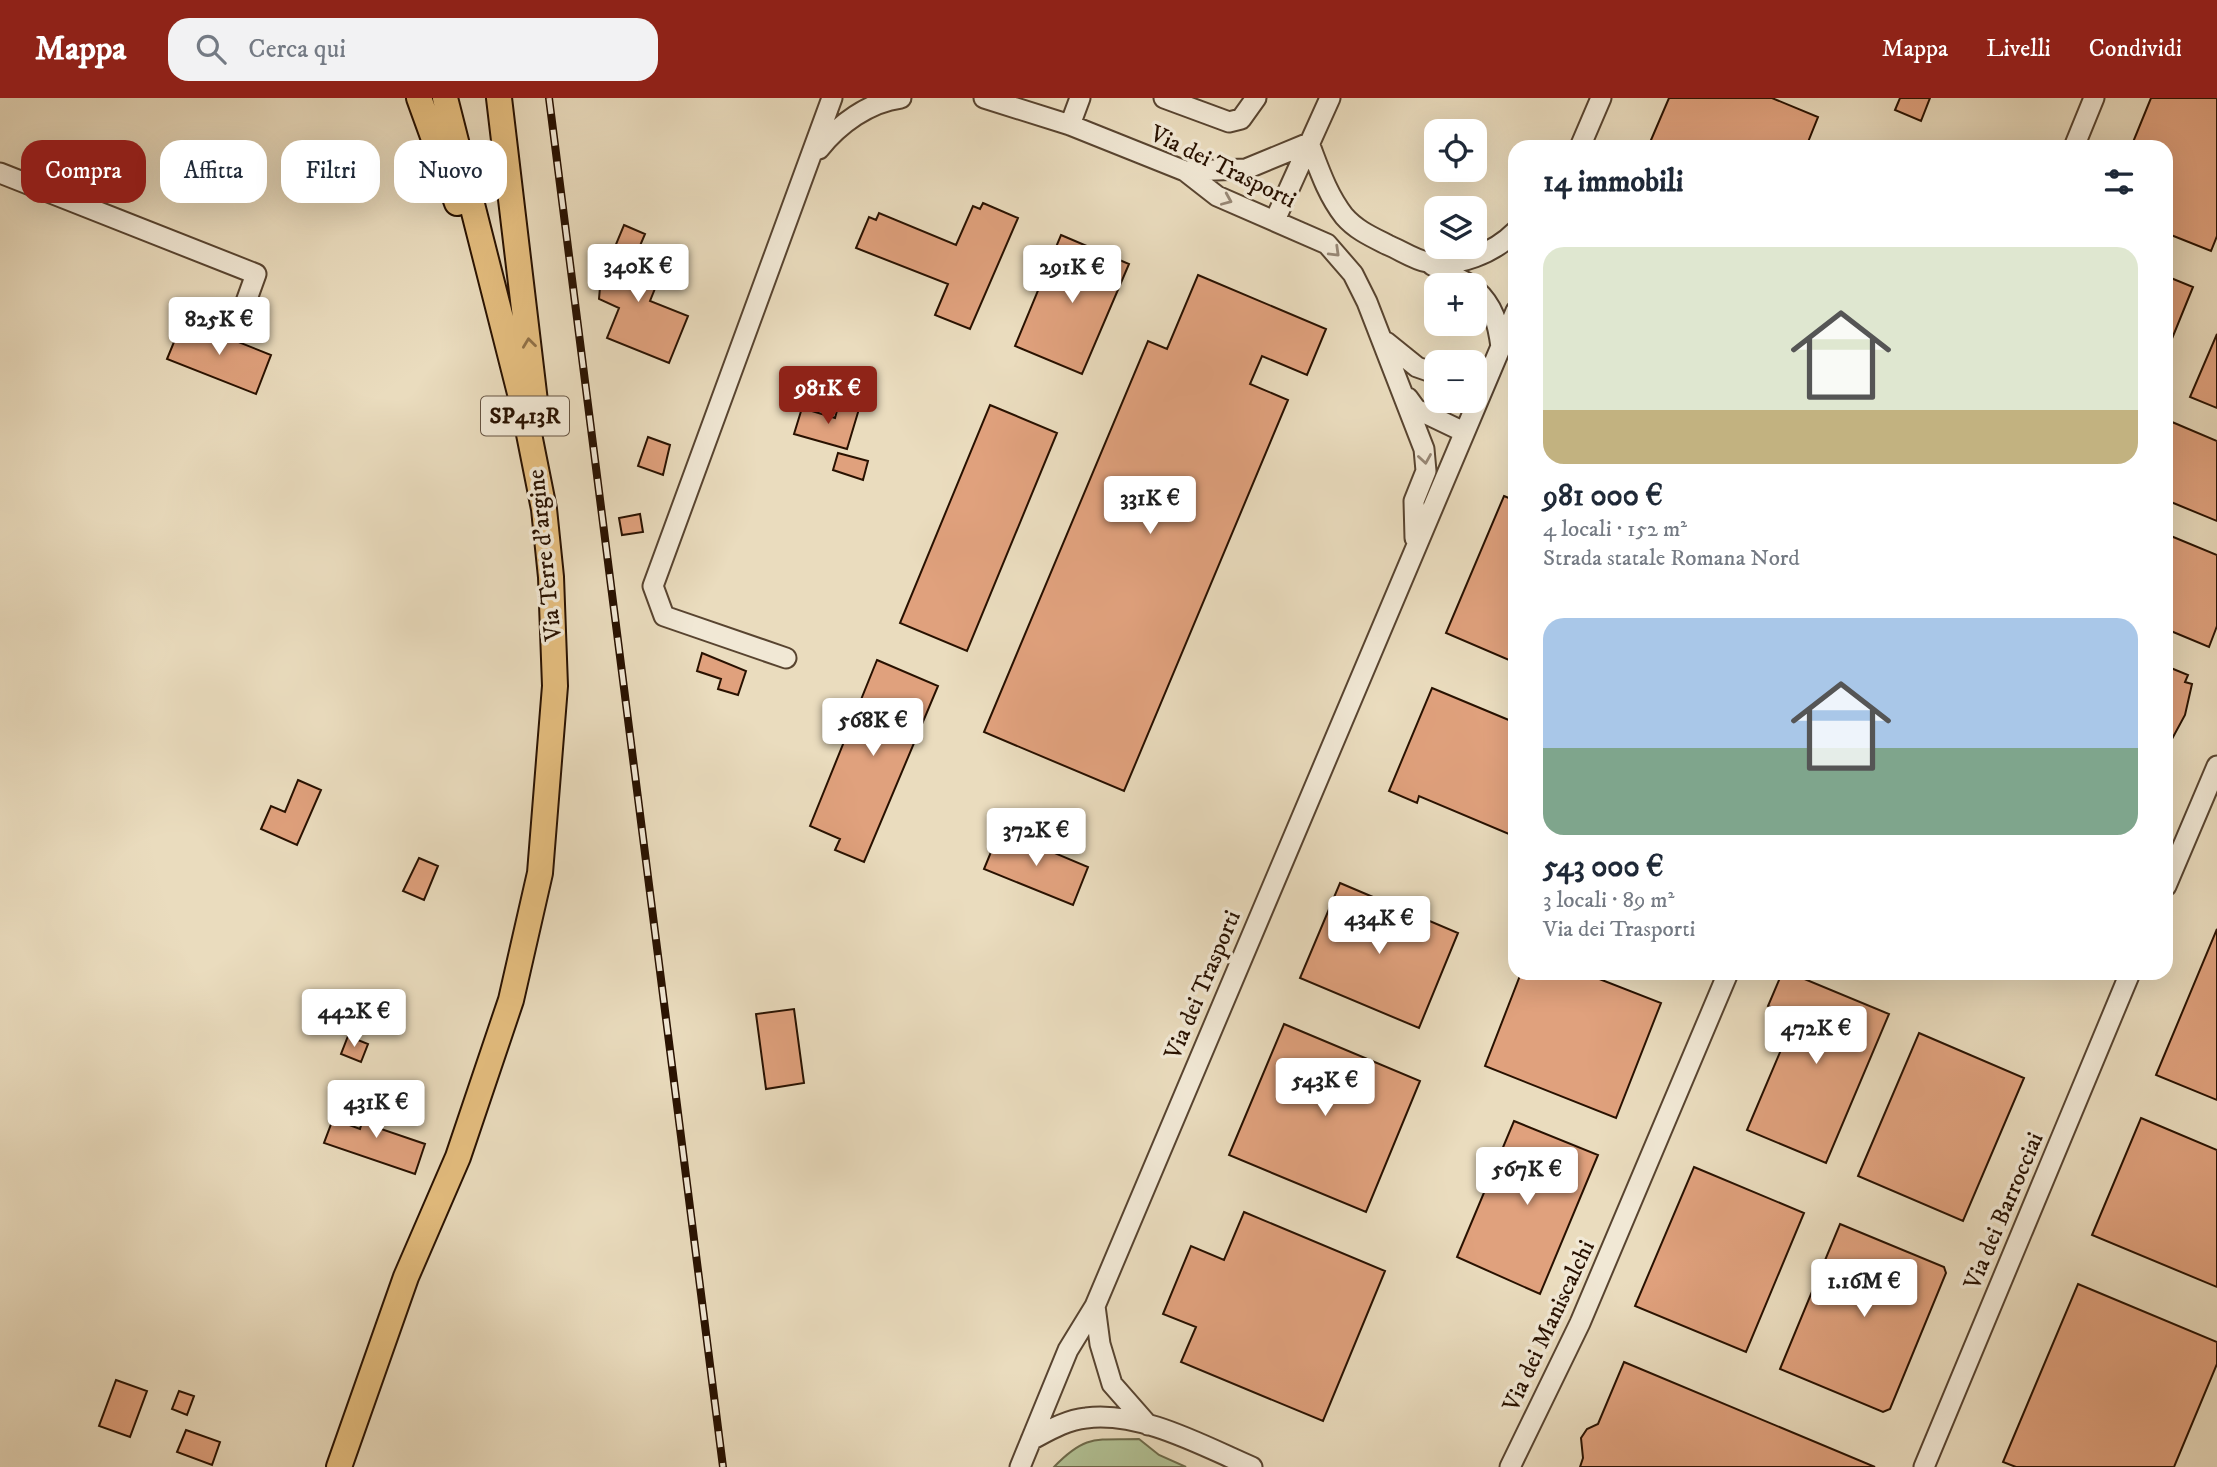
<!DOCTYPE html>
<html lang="it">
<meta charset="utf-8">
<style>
:root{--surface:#fff;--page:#f2f2f3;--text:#1f2937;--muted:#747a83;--accent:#8f2418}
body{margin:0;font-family:"IM FELL DW Pica",serif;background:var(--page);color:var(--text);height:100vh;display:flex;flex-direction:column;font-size:26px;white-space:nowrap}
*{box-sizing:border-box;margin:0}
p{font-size:23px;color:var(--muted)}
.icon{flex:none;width:38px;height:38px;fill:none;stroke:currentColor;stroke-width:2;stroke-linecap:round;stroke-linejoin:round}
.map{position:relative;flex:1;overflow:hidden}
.side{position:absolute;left:1508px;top:42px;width:665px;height:840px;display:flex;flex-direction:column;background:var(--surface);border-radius:21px;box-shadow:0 7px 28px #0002}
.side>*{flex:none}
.guide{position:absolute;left:21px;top:42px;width:665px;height:63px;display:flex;gap:14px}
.controls{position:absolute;left:1424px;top:21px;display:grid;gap:14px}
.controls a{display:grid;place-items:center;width:63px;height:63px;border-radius:14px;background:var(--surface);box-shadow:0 7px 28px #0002;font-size:35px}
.price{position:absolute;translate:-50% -60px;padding:0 16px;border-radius:7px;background:#fff;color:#222;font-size:23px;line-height:46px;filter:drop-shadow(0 2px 4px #0008)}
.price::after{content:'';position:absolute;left:50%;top:42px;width:21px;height:16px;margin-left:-10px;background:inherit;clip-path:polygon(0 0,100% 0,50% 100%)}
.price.on{background:var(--accent);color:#fff}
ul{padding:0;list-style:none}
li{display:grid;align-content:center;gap:14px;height:371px;padding:0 35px}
li span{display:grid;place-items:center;height:217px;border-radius:21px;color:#555}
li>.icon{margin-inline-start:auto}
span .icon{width:126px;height:126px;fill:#fffc;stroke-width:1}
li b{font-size:30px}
h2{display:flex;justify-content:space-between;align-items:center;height:84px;padding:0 35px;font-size:30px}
.pill{padding:0 24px;border-radius:21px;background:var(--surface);box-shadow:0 7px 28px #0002;font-size:24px;line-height:63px}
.pill.on{background:var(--accent);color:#fff}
header{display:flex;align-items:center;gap:42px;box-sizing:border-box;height:98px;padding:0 35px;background:var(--accent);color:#fff}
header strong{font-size:33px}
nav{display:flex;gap:38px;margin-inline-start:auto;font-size:24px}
.search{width:490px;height:63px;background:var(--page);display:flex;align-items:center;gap:18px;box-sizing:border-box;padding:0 24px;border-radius:21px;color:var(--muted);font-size:26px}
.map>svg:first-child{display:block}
.green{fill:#b2c295;stroke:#6d6a4a;stroke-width:2}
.building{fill:#e0a17d;stroke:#281100;stroke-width:2}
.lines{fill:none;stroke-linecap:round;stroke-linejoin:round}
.minor-casing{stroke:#584430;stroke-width:23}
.major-casing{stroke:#281100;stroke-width:28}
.minor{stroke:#f1e8d5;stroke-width:19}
.major{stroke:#e5be7f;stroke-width:24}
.rail-casing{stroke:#281100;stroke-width:8}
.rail{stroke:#f1e8d5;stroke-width:5;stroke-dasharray:16;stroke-linecap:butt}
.oneway{stroke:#978775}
.oneway2{stroke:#907046}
.labels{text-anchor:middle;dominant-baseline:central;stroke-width:7;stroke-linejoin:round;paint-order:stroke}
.shield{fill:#f1e8d5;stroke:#645240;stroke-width:2}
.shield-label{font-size:23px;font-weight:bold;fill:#281100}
.street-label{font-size:24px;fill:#281100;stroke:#f1e8d5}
</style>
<header>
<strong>Mappa</strong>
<div class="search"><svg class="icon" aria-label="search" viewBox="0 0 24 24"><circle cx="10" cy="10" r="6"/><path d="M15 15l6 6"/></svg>Cerca qui</div>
<nav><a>Mappa</a><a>Livelli</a><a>Condividi</a></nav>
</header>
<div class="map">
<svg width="2217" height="1369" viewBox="0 0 2217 1369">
<rect width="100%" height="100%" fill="#eadcbe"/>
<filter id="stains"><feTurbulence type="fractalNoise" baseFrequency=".00286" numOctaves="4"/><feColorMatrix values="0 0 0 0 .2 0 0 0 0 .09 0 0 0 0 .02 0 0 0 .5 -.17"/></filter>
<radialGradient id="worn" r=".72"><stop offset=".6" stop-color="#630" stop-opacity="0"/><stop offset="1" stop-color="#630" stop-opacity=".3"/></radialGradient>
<path class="green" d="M1139,1341L1159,1357L1186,1369H1054C1086,1336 1096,1342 1139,1341Z"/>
<path class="building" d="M1669,0H1772L1818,19L1806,49H1648Z
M1900,0H1930L1921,23L1895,12Z
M2151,0H2217V138L2211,153L2166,135V49H2131Z
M983,105L1018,120L970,231L935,217L948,186L856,150L869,119L876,122L879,115L956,147L973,108L980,111Z
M624,127L645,136L628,176L656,188L650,203L688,218L669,265L607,240L619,210L599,201L602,166L607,168Z
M1061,137L1129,166L1082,276L1015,248Z
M1198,177L1326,231L1307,277L1262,258L1250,286L1288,302L1124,693L984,634L1148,243L1167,251Z
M2166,178L2193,189L2167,253H2166Z
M183,222L271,257L256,296L167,261Z
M2217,236V310L2190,299Z
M839,305L859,311L847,351L794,336L802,310L835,320Z
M990,307L1057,335L967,553L900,525Z
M2172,324L2217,343V423L2166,402V336Z
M648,339L670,347L663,377L638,368Z
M838,355L868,363L863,382L833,372Z
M1504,398L1516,403V565L1446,535Z
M640,416L643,434L622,437L619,420Z
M2166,436L2217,457V528L2209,549L2166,531Z
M702,555L746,573L738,597L718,591L721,581L697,573Z
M877,562L938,588L864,764L835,752L840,741L810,728Z
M2166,568L2188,577L2185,584L2192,586L2185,617L2166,652Z
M1432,590L1516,625V739L1419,698L1417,705L1389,693Z
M298,682L321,692L297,747L261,731L271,708L285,714Z
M1000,732L1088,769L1073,807L984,771Z
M419,760L438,768L424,802L403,793Z
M1340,785L1458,835L1419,930L1300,880Z
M2217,831V1002L2156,977Z
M1521,875H1584L1661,905L1616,1020L1485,968Z
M1782,875H1790L1889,916L1826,1065L1747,1032L1795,919L1768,908Z
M794,911L804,985L766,991L756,916Z
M1284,926L1420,983L1366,1114L1229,1057Z
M1919,935L2024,980L1963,1123L1858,1078Z
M348,938L368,946L361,964L341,956Z
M371,996L388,1002L378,1030L425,1046L415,1076L324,1045L333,1021L360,1031Z
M2141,1020L2217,1052V1189L2092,1137Z
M1514,1023L1598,1057L1540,1196L1457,1159Z
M1694,1069L1804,1115L1746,1254L1635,1208Z
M1244,1114L1385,1173L1323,1323L1181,1264L1196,1229L1163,1216L1191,1148L1224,1162Z
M1840,1126L1944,1169L1946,1175L1890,1311L1883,1314L1780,1271Z
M2078,1186L2217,1244V1266L2174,1369H2016L2003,1364Z
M1624,1264L1875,1369H1580L1583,1360L1581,1340L1587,1331L1598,1326Z
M116,1282L147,1293L130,1339L99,1328Z
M179,1293L194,1298L187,1317L172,1311Z
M186,1332L220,1344L212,1367L177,1354Z"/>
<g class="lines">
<defs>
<path id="minor" d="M984,0L1070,27L1185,73L1217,98L1327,146L1353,176L1367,204L1424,351L1426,373L1414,403L1415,440
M1164,0L1229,24L1241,21L1256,0
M1070,27L1080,0
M1309,45C1319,71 1327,96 1344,118C1356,132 1372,139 1388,147C1400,152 1415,162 1427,164C1458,170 1494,155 1516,133
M1580,49L1601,0
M2074,49L2094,0
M819,51C839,26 869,4 901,0
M1185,73L1246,71L1309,45
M0,75L256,176L238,226
M1275,122L1330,0
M1432,167L1471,187
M1475,191C1494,208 1498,226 1501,249
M1386,244L1417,269L1437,276
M1408,300L1416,311L1464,334
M786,560L664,518L653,488L832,0
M2166,788L2217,668
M1095,1208L1100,1246L1112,1286L1148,1327
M1031,1342C1048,1333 1066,1322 1086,1320C1141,1313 1203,1348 1252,1369
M1020,1369L1068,1252L1095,1208L1516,213
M1510,1369L1580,1225L1728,875
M1924,1369L2130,875"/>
<path id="major" d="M419,0L457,105
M499,0L536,312
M339,1369L406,1179L458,1059L511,902L540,775L555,588L551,479L544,411L524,311L445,0"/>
</defs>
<use href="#minor" class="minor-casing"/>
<use href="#major" class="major-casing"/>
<use href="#minor" class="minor"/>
<use href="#major" class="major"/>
<defs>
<path id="rail" d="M549,0L723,1369"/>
</defs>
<use href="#rail" class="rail-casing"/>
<use href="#rail" class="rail"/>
</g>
<defs><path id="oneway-chevron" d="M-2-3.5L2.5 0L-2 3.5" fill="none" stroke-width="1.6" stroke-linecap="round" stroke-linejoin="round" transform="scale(1.75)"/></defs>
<g class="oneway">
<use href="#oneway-chevron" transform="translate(1227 102) rotate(23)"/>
<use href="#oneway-chevron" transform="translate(1335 154) rotate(44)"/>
<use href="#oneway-chevron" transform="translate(1425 361) rotate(81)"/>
</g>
<use class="oneway2" href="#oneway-chevron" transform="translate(529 245) rotate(-97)"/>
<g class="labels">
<rect class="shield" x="481" y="298.5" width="88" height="39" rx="5"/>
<g class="shield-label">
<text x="525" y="318">SP413R</text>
</g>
<g class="street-label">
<text transform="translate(1223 69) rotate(26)">Via dei Trasporti</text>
<text transform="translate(545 457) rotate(-96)">Via Terre d'argine</text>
<text transform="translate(1203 887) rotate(-67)">Via dei Trasporti</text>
<text transform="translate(2004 1113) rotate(-67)">Via dei Barrocciai</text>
<text transform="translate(1549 1228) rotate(-65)">Via dei Maniscalchi</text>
</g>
</g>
<rect width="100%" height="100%" filter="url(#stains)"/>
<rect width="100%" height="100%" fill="url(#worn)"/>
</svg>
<div class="controls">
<a><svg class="icon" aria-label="locate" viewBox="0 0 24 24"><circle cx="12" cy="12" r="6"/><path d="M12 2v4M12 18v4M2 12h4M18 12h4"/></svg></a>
<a><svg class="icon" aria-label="layers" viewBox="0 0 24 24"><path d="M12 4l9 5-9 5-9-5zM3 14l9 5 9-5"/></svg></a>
<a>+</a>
<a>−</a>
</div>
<b class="price" style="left:638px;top:206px">340K €</b>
<b class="price" style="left:1072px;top:207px">291K €</b>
<b class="price" style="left:219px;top:259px">825K €</b>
<b class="price on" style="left:828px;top:328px">981K €</b>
<b class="price" style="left:1150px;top:438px">331K €</b>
<b class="price" style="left:873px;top:660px">568K €</b>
<b class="price" style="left:1036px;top:770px">372K €</b>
<b class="price" style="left:1379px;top:858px">434K €</b>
<b class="price" style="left:354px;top:951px">442K €</b>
<b class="price" style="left:1816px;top:968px">472K €</b>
<b class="price" style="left:1325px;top:1020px">543K €</b>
<b class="price" style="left:376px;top:1042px">431K €</b>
<b class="price" style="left:1527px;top:1109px">567K €</b>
<b class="price" style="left:1864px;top:1221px">1.16M €</b>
<div class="guide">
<a class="pill on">Compra</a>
<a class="pill">Affitta</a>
<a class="pill">Filtri</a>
<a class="pill">Nuovo</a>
</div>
<section class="side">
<h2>14 immobili<svg class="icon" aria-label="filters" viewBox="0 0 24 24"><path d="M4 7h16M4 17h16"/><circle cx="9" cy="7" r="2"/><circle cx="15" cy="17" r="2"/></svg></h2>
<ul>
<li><span style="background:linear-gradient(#dfe7d0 75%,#c2b280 0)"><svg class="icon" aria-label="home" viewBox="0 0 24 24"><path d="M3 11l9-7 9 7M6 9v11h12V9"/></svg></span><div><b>981 000 €</b><p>4 locali · 152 m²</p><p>Strada statale Romana Nord</p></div></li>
<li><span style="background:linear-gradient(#a9c7e8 60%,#7fa58c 0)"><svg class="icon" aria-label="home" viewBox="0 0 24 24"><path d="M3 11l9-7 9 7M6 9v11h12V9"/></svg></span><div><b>543 000 €</b><p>3 locali · 89 m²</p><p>Via dei Trasporti</p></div></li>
</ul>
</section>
</div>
